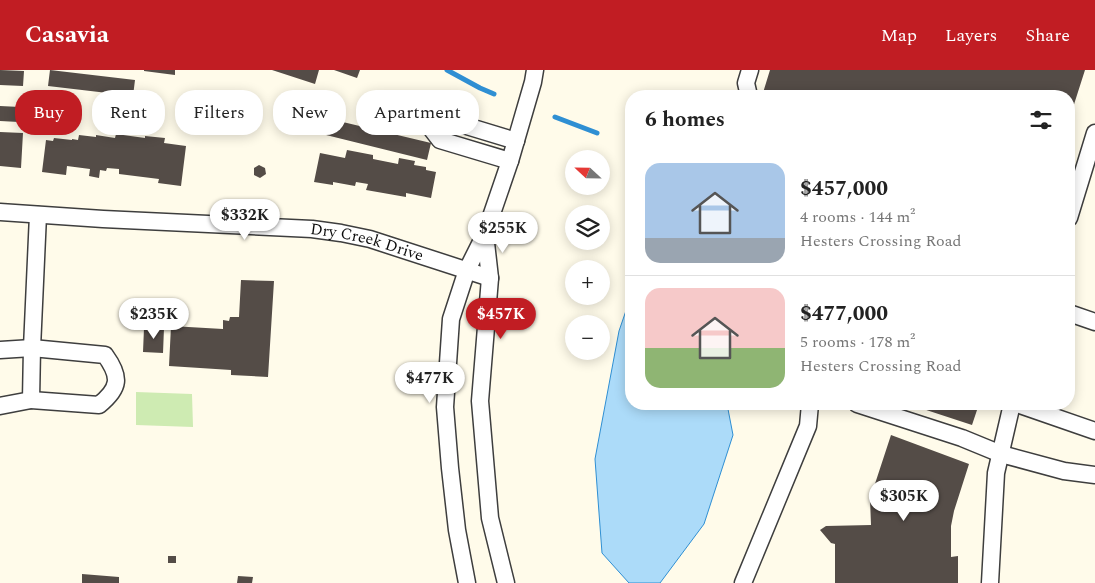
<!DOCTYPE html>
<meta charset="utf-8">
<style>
:root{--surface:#fff;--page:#f6f6f6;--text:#222;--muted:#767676;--line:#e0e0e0;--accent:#c11d23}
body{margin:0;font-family:Spectral,serif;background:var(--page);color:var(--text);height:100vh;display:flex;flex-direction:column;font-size:19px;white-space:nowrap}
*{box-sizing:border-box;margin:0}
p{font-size:16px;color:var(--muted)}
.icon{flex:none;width:28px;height:28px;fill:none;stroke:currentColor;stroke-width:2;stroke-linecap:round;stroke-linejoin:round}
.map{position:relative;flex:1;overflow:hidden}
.details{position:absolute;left:625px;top:20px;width:450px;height:320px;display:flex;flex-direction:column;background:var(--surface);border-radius:20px;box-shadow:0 2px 12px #0003}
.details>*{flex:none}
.banner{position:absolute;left:15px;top:20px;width:475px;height:45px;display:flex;gap:10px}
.needle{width:32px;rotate:292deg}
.controls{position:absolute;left:565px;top:80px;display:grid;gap:10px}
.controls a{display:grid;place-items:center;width:45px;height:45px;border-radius:50%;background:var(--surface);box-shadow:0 2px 12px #0003;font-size:25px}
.price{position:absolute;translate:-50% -42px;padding:0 11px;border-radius:18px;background:#fff;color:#222;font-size:16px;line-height:32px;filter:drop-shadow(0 1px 2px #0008)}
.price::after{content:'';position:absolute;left:50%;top:30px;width:15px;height:11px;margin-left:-8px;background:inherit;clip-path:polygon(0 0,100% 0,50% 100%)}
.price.selected{background:var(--accent);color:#fff}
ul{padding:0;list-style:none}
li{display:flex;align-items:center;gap:15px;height:125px;padding:0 20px}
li+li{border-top:1px solid var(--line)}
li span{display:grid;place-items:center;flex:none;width:140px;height:100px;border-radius:15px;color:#555}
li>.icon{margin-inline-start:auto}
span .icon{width:60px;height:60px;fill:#fffc;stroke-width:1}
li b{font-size:21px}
h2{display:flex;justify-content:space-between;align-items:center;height:60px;padding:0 20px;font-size:21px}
.chip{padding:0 18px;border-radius:20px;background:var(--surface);box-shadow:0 2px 12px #0003;font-size:18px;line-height:45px}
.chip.selected{background:var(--accent);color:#fff}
header{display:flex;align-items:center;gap:30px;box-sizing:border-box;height:70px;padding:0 25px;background:var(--accent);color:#fff}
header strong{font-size:24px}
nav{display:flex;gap:28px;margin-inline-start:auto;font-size:18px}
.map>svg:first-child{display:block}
.green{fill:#ceebb2}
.water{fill:#acdbf9;stroke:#2f8fd3}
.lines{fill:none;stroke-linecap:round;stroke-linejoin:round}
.stream{stroke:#2f8fd3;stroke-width:5}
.building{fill:#544c47}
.minor-casing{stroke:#3e3e3e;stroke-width:19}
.minor{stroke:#fff;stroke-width:16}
.labels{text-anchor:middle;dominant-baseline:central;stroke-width:5;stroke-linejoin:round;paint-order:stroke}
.street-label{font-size:16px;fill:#0b0b0b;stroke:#fff}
</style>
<header>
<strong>Casavia</strong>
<nav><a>Map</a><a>Layers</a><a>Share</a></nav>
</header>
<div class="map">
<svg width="1095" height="513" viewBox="0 0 1095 513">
<rect width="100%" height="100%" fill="#fffbea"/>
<path class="green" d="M136,322L192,324L193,357L136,355Z"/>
<path class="water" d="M631,226V334H727L733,365L704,454L660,513H629L602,483L595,389L619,261Z"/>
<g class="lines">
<path class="stream" d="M447,0L480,18L494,24
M555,47L597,63"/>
</g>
<path class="building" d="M0,0L24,1L23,16L0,15Z
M50,0L135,10L133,26L48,16Z
M144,0H175V5L144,1Z
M272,0H319L315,14Z
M334,0H360L357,8Z
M770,0H1085L1069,50V26H762Z
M0,36L20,37L19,52L0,51Z
M326,48L431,73L427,90L322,64Z
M0,62L23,63L21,98L0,96Z
M116,64L145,68V66L165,68L164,73L186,76L181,116L158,113L159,109L119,104V99L107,98L106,101L100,100L99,108L89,106L90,99L67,96L66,105L42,102L46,70L53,71L54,68L72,70V69L78,70L79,65L96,67V65L115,68Z
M347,80L373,85V89L398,94L399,88L415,91L414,95L426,97V100L436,102L431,128L406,123V127L366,120L368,114L356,112L355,116L333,112V115L314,112L320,83L345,88Z
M259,95L265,98L266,104L260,108L254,105V98Z
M241,210L274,211L268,307L231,305V300L169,296L171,256L223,259V250L229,251L230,247H239Z
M144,258H164L163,283L143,282Z
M908,334H979L972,355Z
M891,365L969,394L954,441L951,456V487L958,486V513H835V474L831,473L820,460L826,456L871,455L870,429Z
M168,486H176V493H168Z
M82,504L119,507V513H82Z
M238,506L253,507L252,513H237Z"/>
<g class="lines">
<defs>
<g id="minor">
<path d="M749,26L746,13L750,0"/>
<path d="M510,91L440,70L430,57L447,50L516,71"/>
<path id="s1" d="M0,142L103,149L312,159L341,163L370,169L490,208"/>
<path d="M1069,148L1095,63"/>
<path d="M485,164L490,208L480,331L490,448L506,513"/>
<path d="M1069,243L1095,252"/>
<path d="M0,280L32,278L105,285C121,307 120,318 99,335L31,330"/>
<path d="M857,334L962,368L1001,384L1064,401L1095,405"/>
<path d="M1017,334L1095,361"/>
<path d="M0,336L31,330L32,278L38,145"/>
<path d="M467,513L457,460L450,398L445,337L451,249L467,200L485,164L510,91L533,12L535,0"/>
<path d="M743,513L808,356L810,334"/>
<path d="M990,513L996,403L1012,334"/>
</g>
</defs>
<use href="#minor" class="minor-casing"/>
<use href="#minor" class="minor"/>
</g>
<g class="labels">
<g class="street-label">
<text stroke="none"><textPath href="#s1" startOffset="369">Dry Creek Drive</textPath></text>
</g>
</g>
</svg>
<div class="controls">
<a><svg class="needle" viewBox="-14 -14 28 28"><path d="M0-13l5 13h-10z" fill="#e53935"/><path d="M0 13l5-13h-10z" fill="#767676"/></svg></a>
<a><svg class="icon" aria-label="layers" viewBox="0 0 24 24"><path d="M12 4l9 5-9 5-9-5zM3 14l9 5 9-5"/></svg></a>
<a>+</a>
<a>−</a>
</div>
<b class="price" style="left:245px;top:171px">$332K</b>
<b class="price" style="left:503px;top:184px">$255K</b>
<b class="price" style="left:154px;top:270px">$235K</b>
<b class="price selected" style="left:501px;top:270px">$457K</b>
<b class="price" style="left:430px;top:334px">$477K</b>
<b class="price" style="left:904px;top:452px">$305K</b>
<div class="banner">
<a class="chip selected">Buy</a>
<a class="chip">Rent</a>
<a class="chip">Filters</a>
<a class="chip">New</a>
<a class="chip">Apartment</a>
</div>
<section class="details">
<h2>6 homes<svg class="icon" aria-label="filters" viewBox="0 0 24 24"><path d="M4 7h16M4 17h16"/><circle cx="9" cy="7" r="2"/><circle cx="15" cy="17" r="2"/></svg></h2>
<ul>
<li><span style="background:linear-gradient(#a9c7e8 75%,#9aa5b1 0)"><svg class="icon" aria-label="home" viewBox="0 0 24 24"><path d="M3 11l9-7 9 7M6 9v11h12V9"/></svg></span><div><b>$457,000</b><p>4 rooms · 144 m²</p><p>Hesters Crossing Road</p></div></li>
<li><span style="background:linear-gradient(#f6c9c9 60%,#8fb573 0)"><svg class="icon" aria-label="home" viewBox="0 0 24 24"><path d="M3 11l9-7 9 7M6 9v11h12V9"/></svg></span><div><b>$477,000</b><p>5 rooms · 178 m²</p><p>Hesters Crossing Road</p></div></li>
</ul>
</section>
</div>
